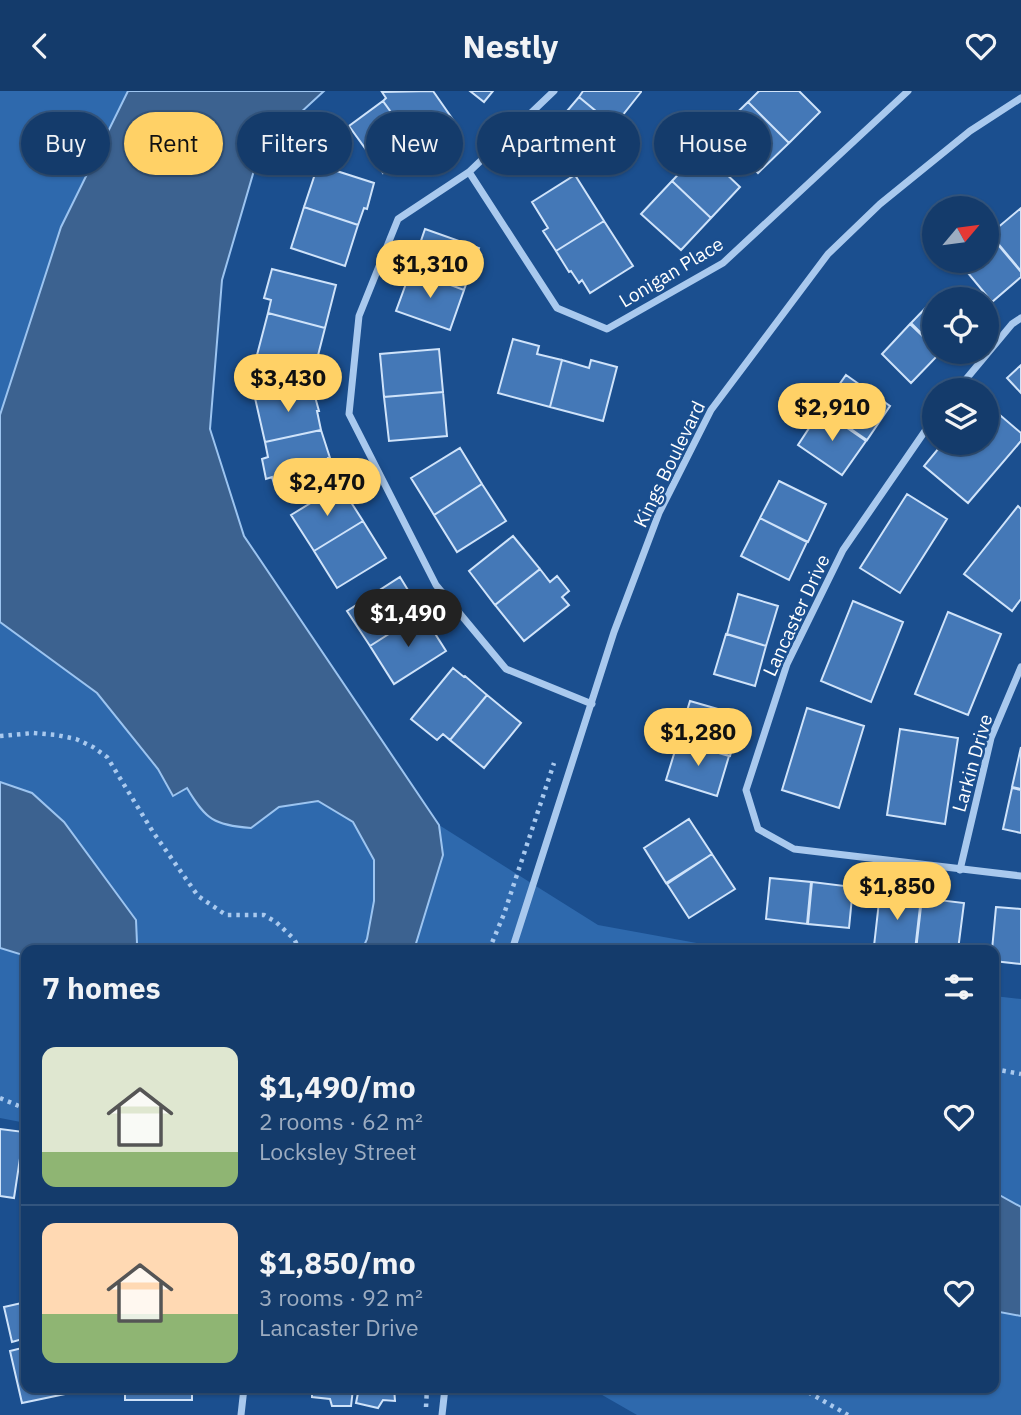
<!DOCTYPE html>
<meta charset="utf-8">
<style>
:root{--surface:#143b6b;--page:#1d4271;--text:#f1f3f6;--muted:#9dadc1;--line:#33557e;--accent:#ffd166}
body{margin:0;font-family:"IBM Plex Sans",sans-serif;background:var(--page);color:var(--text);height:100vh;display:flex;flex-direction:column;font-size:26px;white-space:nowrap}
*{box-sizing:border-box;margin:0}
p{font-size:23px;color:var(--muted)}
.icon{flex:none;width:38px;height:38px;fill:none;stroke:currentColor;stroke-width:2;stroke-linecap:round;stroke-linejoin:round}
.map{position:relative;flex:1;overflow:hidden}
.panel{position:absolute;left:21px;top:854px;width:978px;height:448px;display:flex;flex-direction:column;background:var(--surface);border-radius:14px;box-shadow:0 2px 5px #0004,0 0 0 2px var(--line)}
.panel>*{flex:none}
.hud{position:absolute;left:21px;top:21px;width:980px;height:63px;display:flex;gap:14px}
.needle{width:46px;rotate:61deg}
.fabs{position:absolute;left:922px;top:105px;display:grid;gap:14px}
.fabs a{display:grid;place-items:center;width:77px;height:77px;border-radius:50%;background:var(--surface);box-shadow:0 2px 5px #0004,0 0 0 2px var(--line);font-size:35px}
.price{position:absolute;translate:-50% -60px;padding:0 16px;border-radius:24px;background:var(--accent);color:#111;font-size:23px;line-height:46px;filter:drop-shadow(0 2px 4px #0008)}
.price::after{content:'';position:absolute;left:50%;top:42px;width:21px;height:16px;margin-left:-10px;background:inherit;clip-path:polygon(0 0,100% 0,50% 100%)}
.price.active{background:#222;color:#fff}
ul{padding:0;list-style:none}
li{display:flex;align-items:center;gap:21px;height:175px;padding:0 21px}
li+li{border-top:2px solid var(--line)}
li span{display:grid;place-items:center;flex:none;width:196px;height:140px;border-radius:14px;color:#555}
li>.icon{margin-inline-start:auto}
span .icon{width:84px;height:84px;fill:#fffc;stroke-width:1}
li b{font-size:30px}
h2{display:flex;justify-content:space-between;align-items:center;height:84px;padding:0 21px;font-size:30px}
.tag{padding:0 24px;border-radius:32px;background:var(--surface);box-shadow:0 2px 5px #0004,0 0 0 2px var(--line);font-size:24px;line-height:63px}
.tag.active{background:var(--accent);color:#111}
header{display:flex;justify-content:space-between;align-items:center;height:91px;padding:0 21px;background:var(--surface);font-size:32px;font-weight:800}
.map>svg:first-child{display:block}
.green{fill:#2e69ad}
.water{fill:#3c6290;stroke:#9cc4f0;stroke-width:2}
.building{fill:#4478b7;stroke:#cfe3fa;stroke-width:2}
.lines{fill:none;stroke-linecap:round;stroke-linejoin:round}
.path{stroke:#a9c9ee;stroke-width:4.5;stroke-dasharray:3.5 5;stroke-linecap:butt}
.street{stroke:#a9c9ee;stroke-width:7}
.labels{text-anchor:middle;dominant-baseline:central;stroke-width:5;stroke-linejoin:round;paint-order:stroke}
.street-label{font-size:19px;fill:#fff;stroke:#1b4f8f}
</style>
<header><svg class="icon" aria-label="back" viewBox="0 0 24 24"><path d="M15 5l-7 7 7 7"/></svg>Nestly<svg class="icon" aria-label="heart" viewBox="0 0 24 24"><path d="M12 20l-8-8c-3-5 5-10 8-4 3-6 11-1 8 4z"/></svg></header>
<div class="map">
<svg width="1021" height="1324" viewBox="0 0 1021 1324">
<rect width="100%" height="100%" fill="#1b4f8f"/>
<path class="green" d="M0,0H324L260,59L222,189L210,338L244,445L439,734L598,834L735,859H26V1032L0,1027Z
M994,905L1021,908V1324H637L590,1297H994Z"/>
<path class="water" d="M128,0H324L260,59L222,189L210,338L244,445L439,734L443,764L414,859H362L367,848L374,810V769L353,731L318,710L279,716L251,737C214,734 206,729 187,697L173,705L158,678L97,602L0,531V324L61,136Z
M0,691L32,702L64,731L136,829L137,852L130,859H26V865L0,857Z
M994,1101L1021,1116V1225L994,1220Z"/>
<path class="building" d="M433,0L454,30L444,38L445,40L417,57L383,10L386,7L382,1Z
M470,0H493L484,11Z
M583,0H641V1L614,35L579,6Z
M759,0H799L820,21L789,52L748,11Z
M579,6L614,35L586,68L551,39Z
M383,10L417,57L395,76L393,75L383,82L349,35Z
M748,11L789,52L758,82L717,41Z
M701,59L740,96L711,127L672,90Z
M318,74L374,92L367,118L364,117L358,134L304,116Z
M575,84L604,130L556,160L543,140L548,137L532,111Z
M672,90L711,127L681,159L641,123Z
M304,116L358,134L345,175L291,157Z
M1021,117V180L990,143Z
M604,130L633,175L590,202L582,189L579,192L571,180L569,181L556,160Z
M425,138L479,157L464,199L411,179Z
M989,143L1021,181V186L992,211L958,170H987V145Z
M272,178L336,194L325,237L268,222L271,209L264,207Z
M411,179L464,199L450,239L396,220Z
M940,202L946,208H934V255L911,232Z
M268,222L325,237L314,280L257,264Z
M910,233L934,256V261L940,262L911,292L882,263Z
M513,248L539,255L537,263L562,269L550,316L498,302Z
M439,258L443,301L384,306L380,263Z
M562,269L589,277L591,269L617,276L603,330L550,316Z
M1021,274V302L1007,287Z
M846,284L890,315L867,349L822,318Z
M312,295L319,320H317L321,339L265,351L255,307Z
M443,301L447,345L389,350L384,306Z
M987,313L1021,342V350L968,412L924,375L943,352H987Z
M821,319L866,350L842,384L798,354Z
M321,339L330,367H328L330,380L274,393L272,386L266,388L262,368L268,366L265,351Z
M460,357L482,393L434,424L411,387Z
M779,390L826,413L808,451L760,427Z
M482,393L506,430L457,461L434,424Z
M340,394L363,430L314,460L291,424Z
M907,403L947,428L900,502L860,477Z
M1018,415L1021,418V508L1012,520L964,483Z
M760,427L807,451L789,489L741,465Z
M363,430L386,467L337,497L314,460Z
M513,445L540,478L495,514L469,480Z
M540,478L550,491L557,485L569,500L562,506L569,514L524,550L495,514Z
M400,486L422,522L370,555L347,520Z
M738,503L778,515L766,555L727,543Z
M853,510L903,531L871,611L821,590Z
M948,521L1001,543L968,624L915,603Z
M422,522L446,560L394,593L370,555Z
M726,543L766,555L755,595L714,583Z
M453,577L464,586L465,585L487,604L450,649L443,643L437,649L411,628Z
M487,604L521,632L484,677L450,649Z
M690,610L742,625L730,665L678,649Z
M807,617L864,635L839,717L782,699Z
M900,638L958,647L945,733L887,724Z
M678,650L729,665L717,705L666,689Z
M1021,656V698L1012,696Z
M1012,697L1021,699V742L1003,738Z
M689,728L712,763L666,792L644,757Z
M712,763L735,798L689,827L667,793Z
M770,787L811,791L807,833L766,828Z
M812,791L853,796L849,837L808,833Z
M880,802L921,807L915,859L874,855Z
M922,807L964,812L958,859H916Z
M996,816L1021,818V873L994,870V859H992Z
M0,1038L24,1041L14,1107L0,1105Z
M26,1211V1247L12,1251L4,1216Z
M26,1256V1297L89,1298L22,1312L10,1260Z
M125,1297H192V1309H125Z
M312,1297L353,1298L351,1315H332L330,1308L312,1306Z
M359,1297H394L395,1310L383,1309L378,1317L356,1312Z"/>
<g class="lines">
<path class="path" d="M0,645L33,642L56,644L76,648L93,656L107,666L153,741L198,805L226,824H264L276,831L294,848L300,859
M489,859L504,823L554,672
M994,978L1021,983
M0,1007L26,1018
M801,1297L848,1324
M426,1316L427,1297"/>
<path class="street" d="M554,0L469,81L398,128L359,225L349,323L436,494L506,578L592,613
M469,81L557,217L607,238L723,172L908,0
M957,299L1012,233L1021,227
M934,327L843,459L787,573L746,699L758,738L794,758L1021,785
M960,779L991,647L1021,576
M512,859L614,541L659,422L711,319L828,163L880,113L970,40L1021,7
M241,1324L244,1297
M442,1324L445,1297"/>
</g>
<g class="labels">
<g class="street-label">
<text transform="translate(671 181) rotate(-31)">Lonigan Place</text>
<text transform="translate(669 373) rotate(-64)">Kings Boulevard</text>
<text transform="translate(796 524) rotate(-65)">Lancaster Drive</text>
<text transform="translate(972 672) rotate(-74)">Larkin Drive</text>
</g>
</g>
</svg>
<div class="fabs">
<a><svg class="needle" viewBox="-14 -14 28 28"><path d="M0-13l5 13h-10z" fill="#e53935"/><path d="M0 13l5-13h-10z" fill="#9dadc1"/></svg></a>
<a><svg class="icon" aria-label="locate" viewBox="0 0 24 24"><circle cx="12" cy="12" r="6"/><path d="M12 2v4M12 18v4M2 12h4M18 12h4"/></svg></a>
<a><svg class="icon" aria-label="layers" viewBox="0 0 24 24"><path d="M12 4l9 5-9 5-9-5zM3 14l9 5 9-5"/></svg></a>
</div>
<b class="price" style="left:430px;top:209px">$1,310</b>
<b class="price" style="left:288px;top:323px">$3,430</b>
<b class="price" style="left:832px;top:352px">$2,910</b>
<b class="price" style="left:327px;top:427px">$2,470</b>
<b class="price active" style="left:408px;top:558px">$1,490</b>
<b class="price" style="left:698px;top:677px">$1,280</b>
<b class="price" style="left:897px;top:831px">$1,850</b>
<div class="hud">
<a class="tag">Buy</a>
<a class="tag active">Rent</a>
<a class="tag">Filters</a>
<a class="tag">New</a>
<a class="tag">Apartment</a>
<a class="tag">House</a>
</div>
<section class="panel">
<h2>7 homes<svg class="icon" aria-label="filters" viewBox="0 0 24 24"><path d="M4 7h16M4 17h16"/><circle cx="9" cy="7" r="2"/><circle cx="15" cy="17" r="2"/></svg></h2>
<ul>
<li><span style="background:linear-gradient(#dfe7d0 75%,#8fb573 0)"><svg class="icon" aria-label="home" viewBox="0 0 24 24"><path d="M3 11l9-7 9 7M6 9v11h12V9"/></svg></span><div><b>$1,490/mo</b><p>2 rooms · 62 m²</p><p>Locksley Street</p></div><svg class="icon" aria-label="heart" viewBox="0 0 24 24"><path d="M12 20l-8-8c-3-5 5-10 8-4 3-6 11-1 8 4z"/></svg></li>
<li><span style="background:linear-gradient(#ffd9b3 65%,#8fb573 0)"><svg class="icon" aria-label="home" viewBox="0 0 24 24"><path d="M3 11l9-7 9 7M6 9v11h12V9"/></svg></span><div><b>$1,850/mo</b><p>3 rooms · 92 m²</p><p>Lancaster Drive</p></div><svg class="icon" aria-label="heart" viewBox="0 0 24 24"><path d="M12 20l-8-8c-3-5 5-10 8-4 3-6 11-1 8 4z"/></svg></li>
</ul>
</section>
</div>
